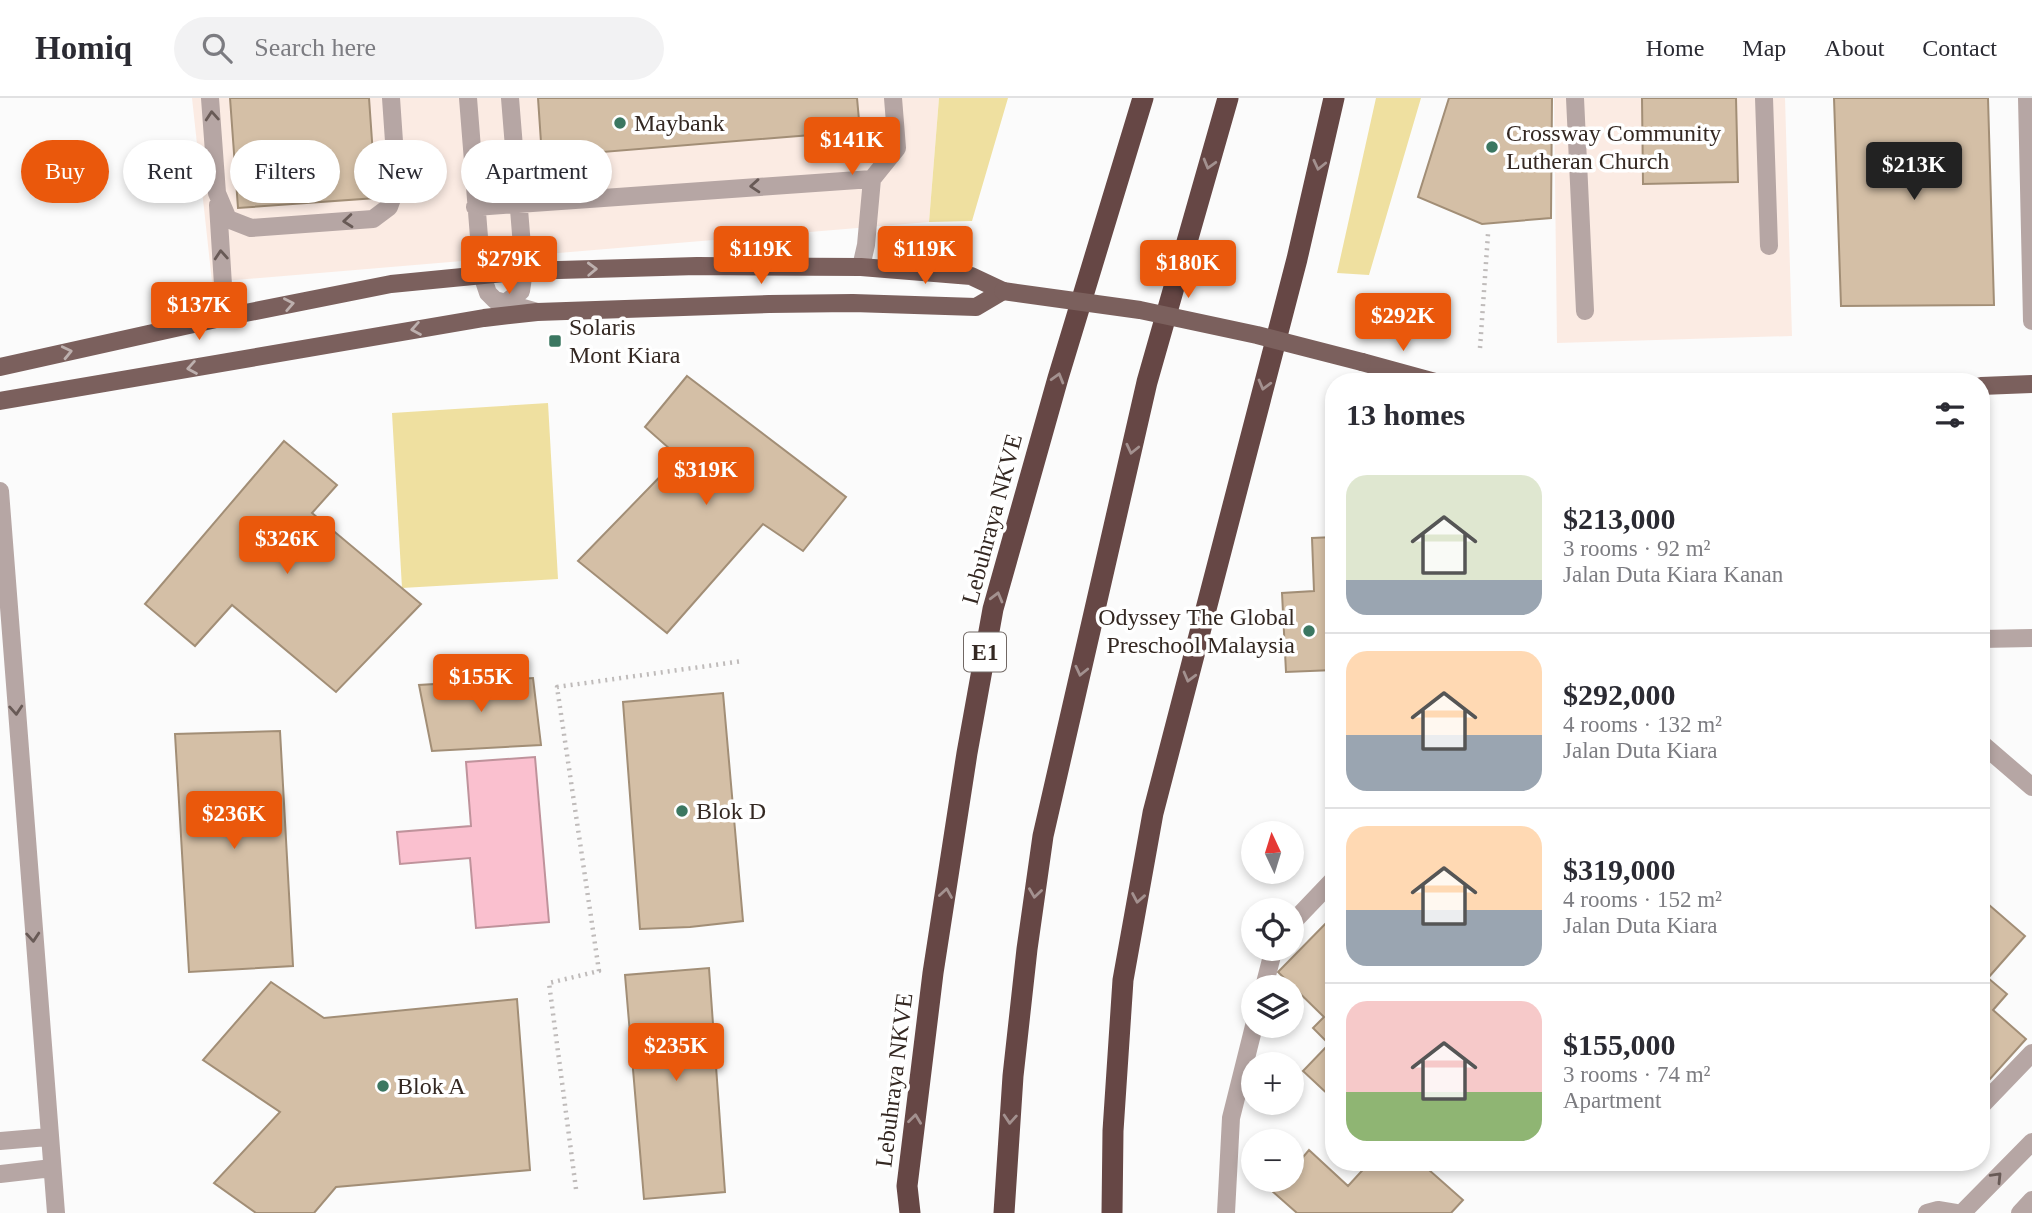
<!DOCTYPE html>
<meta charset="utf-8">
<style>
:root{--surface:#fff;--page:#f2f2f3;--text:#2b2b33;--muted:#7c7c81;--line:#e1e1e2;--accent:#ea580c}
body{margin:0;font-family:"Times New Roman",serif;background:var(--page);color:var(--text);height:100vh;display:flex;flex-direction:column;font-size:26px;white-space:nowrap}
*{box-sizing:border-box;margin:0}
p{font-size:23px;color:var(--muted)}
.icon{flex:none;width:38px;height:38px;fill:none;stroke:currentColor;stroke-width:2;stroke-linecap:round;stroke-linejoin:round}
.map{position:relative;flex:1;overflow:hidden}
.panel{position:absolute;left:1325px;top:275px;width:665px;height:798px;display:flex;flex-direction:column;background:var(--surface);border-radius:28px;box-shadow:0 4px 10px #0003}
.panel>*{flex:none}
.banner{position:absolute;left:21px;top:42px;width:665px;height:63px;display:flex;gap:14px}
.needle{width:46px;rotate:356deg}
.buttons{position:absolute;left:1241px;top:723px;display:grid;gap:14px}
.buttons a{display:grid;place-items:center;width:63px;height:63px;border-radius:50%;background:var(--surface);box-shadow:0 4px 10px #0003;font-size:35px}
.price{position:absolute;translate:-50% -60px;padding:0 16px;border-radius:7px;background:var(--accent);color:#fff;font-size:23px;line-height:46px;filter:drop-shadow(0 2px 4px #0008)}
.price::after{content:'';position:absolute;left:50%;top:42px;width:21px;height:16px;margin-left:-10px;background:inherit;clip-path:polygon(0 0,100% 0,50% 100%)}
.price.on{background:#222;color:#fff}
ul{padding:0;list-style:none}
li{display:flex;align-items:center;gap:21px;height:175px;padding:0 21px}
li+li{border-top:2px solid var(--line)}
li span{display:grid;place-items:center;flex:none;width:196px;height:140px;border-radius:21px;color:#555}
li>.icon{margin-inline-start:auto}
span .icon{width:84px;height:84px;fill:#fffc;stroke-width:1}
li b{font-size:30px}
h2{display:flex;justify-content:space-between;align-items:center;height:84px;padding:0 21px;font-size:30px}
.chip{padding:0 24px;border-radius:32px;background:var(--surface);box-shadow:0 4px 10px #0003;font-size:24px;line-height:63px}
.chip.on{background:var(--accent);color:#fff}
header{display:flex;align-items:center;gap:42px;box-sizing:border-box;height:98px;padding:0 35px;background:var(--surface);border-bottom:2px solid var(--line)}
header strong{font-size:33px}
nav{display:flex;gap:38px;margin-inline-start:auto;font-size:24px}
.search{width:490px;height:63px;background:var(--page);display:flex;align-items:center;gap:18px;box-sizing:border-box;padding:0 24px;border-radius:38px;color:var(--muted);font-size:26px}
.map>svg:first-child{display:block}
.built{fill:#fbebe3}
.green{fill:#efe0a0}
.water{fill:#fac0cf;stroke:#bf929b;stroke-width:2}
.building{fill:#d4bfa6;stroke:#a28e76;stroke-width:2}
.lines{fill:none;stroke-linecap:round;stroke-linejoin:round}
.path{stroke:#bfbbba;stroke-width:4.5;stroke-dasharray:2 5;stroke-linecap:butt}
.minor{stroke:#b6a6a4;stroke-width:18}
.major{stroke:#7b605d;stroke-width:18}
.highway{stroke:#664745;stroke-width:21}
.major-bridge{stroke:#7b605d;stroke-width:18}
.oneway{stroke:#685a56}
.oneway2{stroke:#a3918f}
.oneway3{stroke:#bdb0ae}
.poi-dot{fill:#3b7761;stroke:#fff;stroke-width:2.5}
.labels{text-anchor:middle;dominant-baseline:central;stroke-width:7;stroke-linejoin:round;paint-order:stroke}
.shield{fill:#fff;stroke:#716864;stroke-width:2}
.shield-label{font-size:23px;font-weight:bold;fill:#342822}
.poi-label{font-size:24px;fill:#342822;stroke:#fff;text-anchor:start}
.street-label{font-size:24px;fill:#342822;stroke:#fff}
</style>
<header>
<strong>Homiq</strong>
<div class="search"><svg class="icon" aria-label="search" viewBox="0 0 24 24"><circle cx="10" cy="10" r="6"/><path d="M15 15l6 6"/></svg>Search here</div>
<nav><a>Home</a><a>Map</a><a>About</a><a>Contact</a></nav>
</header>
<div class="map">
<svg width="2032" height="1115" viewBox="0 0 2032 1115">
<rect width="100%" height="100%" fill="#fbfbfb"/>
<path class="built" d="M192,0H939L929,124L212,184Z
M1554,0H1785L1792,238L1557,245Z"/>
<path class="green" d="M939,0H1008L972,123L929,124Z
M1376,0H1421L1369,177L1337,175Z
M548,305L558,481L402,490L392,315Z"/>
<path class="water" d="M535,659L549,824L476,830L470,760L400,766L397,734L471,728L466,664Z"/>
<path class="building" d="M230,0H369L376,100L238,110Z
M538,0H857L860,33L542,59Z
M1449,0H1552L1551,120L1482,126L1418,99Z
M1642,0H1736L1738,84L1643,86Z
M1834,0H1988L1994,207L1841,208Z
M687,278L846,399L803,453L763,426L667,535L578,463L679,359L645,329Z
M284,343L337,387L312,415L421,506L336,594L232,507L195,548L145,506Z
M1334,439V572L1286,574L1282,495L1314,493L1312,440Z
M533,580L541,647L432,653L419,587Z
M723,595L743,823L690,829L640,831L623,604Z
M280,633L293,868L189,874L175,636Z
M1981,800L2025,838L1988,880L2007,896L1993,912L2026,941L1981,991Z
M1334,817V1002L1303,973L1329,946L1313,930L1324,919L1278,874Z
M709,870L725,1094L644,1101L625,877Z
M271,884L324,920L517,901L530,1072L336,1089L314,1115H256L214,1085L280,1014L203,962Z
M1309,1052L1348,1088L1370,1064H1420L1463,1102L1451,1115H1297L1272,1093L1283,1082H1292V1072Z"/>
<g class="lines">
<path class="path" d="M1480,250L1488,136
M576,1091L549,885L599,873L557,589L743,563"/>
<path class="minor" d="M210,0L217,95L228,121L251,130L373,121L389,109L397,87L391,0
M468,0L482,177L488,195L495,202L537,214
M1575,0L1585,213
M1764,0L1769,148
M2027,0L2032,223
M218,107L225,219
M475,109L872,81
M861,169L866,147L872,81L897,50L893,0
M500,209L521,193L524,173L510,0
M0,393L56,1115
M1981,541L2032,540
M1981,645L2032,689
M1292,825L1334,781
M1264,889L1274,850
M1981,1008L2032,955
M0,1043L48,1039
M0,1076L52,1070
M1226,1115L1231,1020L1254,928
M1927,1115L1938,1112L1956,1115
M1962,1115L2032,1044
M2020,1115L2032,1102"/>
<path class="major" d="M1362,264L1435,284
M0,269L225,219L391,186L524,173L697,168L861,169L971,178L1003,193
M1981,288L2032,286
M0,303L484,220L537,214L769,206L853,205L976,209L1003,193"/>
<path class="highway" d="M910,1115L907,1088L933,875L967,655L993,511L1058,280L1143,0
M1004,1115L1013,978L1027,851L1043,738L1147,284L1228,0
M1112,1115L1113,1033L1123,882L1153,715L1297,161L1334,0"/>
<path class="major-bridge" d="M1003,193L1140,212L1257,237L1362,264"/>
</g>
<defs><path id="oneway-chevron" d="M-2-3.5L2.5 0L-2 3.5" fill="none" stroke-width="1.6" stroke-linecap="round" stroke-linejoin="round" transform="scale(1.75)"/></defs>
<g class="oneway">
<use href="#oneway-chevron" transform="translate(212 18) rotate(-94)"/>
<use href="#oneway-chevron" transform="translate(755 88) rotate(176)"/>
<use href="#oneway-chevron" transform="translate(348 123) rotate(175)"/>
<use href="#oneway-chevron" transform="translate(221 157) rotate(-94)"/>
<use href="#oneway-chevron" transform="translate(16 612) rotate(86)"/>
<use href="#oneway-chevron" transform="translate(33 839) rotate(86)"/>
<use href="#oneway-chevron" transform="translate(1997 1079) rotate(-46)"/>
</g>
<g class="oneway2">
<use href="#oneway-chevron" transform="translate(1209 66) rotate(106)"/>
<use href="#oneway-chevron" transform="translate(1319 67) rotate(103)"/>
<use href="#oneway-chevron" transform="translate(1058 280) rotate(-74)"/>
<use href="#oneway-chevron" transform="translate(1264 287) rotate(105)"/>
<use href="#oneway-chevron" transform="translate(1132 351) rotate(103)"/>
<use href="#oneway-chevron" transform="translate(997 499) rotate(-75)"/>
<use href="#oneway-chevron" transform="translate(1081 573) rotate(103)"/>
<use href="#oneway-chevron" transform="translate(1189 579) rotate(105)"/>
<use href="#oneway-chevron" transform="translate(946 795) rotate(-81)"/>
<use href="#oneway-chevron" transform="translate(1035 795) rotate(98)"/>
<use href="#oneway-chevron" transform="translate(1138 800) rotate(100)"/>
<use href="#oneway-chevron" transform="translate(915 1021) rotate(-83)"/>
<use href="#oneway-chevron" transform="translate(1010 1021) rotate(94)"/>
</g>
<g class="oneway3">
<use href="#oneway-chevron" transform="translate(592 171) rotate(-2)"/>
<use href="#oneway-chevron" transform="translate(289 206) rotate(-11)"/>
<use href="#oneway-chevron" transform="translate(416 231) rotate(170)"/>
<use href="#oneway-chevron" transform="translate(67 254) rotate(-13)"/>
<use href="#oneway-chevron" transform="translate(192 270) rotate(170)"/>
</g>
<g class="poi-dot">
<circle cx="620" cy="25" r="7"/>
<circle cx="1492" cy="49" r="7"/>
<rect x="548" y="236" width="14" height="14" rx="3.5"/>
<circle cx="1309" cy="533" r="7"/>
<circle cx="682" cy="713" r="7"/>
<circle cx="383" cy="988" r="7"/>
</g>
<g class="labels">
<rect class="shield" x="964" y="534.5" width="42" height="39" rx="5"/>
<g class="shield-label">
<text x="985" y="554">E1</text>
</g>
<g class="poi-label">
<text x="634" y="25">Maybank</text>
<text x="1506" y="35">Crossway Community<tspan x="1506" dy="28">Lutheran Church</tspan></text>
<text x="569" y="229">Solaris<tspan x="569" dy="28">Mont Kiara</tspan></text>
<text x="1295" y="519" text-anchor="end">Odyssey The Global<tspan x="1295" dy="28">Preschool Malaysia</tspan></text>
<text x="696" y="713">Blok D</text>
<text x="397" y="988">Blok A</text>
</g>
<g class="street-label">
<text transform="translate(992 421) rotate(-75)">Lebuhraya NKVE</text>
<text transform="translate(894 982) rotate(-83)">Lebuhraya NKVE</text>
</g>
</g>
</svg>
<div class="buttons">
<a><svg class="needle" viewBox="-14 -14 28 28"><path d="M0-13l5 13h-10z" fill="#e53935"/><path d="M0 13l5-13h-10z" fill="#7c7c81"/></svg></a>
<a><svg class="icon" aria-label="locate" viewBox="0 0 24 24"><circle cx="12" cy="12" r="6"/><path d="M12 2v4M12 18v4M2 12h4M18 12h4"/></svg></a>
<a><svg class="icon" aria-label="layers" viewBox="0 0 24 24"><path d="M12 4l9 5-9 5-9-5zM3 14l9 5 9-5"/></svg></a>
<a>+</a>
<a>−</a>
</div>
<b class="price" style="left:852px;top:79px">$141K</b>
<b class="price on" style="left:1914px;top:104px">$213K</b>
<b class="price" style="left:761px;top:188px">$119K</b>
<b class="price" style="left:925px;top:188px">$119K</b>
<b class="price" style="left:509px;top:198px">$279K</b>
<b class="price" style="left:1188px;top:202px">$180K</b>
<b class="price" style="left:199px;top:244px">$137K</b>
<b class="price" style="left:1403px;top:255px">$292K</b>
<b class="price" style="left:706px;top:409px">$319K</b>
<b class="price" style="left:287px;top:478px">$326K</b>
<b class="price" style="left:481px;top:616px">$155K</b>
<b class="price" style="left:234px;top:753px">$236K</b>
<b class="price" style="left:676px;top:985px">$235K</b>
<div class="banner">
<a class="chip on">Buy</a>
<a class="chip">Rent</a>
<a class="chip">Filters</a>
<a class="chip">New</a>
<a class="chip">Apartment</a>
</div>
<section class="panel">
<h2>13 homes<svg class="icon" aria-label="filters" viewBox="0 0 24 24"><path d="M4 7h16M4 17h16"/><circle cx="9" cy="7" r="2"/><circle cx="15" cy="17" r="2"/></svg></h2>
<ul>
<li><span style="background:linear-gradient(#dfe7d0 75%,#9aa5b1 0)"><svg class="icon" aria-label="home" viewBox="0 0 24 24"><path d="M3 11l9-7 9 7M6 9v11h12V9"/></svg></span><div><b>$213,000</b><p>3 rooms · 92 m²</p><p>Jalan Duta Kiara Kanan</p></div></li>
<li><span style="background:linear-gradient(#ffd9b3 60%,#9aa5b1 0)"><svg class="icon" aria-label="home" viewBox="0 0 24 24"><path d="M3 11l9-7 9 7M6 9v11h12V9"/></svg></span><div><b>$292,000</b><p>4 rooms · 132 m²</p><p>Jalan Duta Kiara</p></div></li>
<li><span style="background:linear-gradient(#ffd9b3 60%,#9aa5b1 0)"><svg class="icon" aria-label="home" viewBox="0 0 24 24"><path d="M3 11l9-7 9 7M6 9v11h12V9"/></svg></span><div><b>$319,000</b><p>4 rooms · 152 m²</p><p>Jalan Duta Kiara</p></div></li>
<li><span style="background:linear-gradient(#f6c9c9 65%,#8fb573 0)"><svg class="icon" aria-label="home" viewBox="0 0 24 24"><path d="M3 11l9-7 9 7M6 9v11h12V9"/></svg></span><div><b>$155,000</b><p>3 rooms · 74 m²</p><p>Apartment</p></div></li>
</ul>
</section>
</div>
